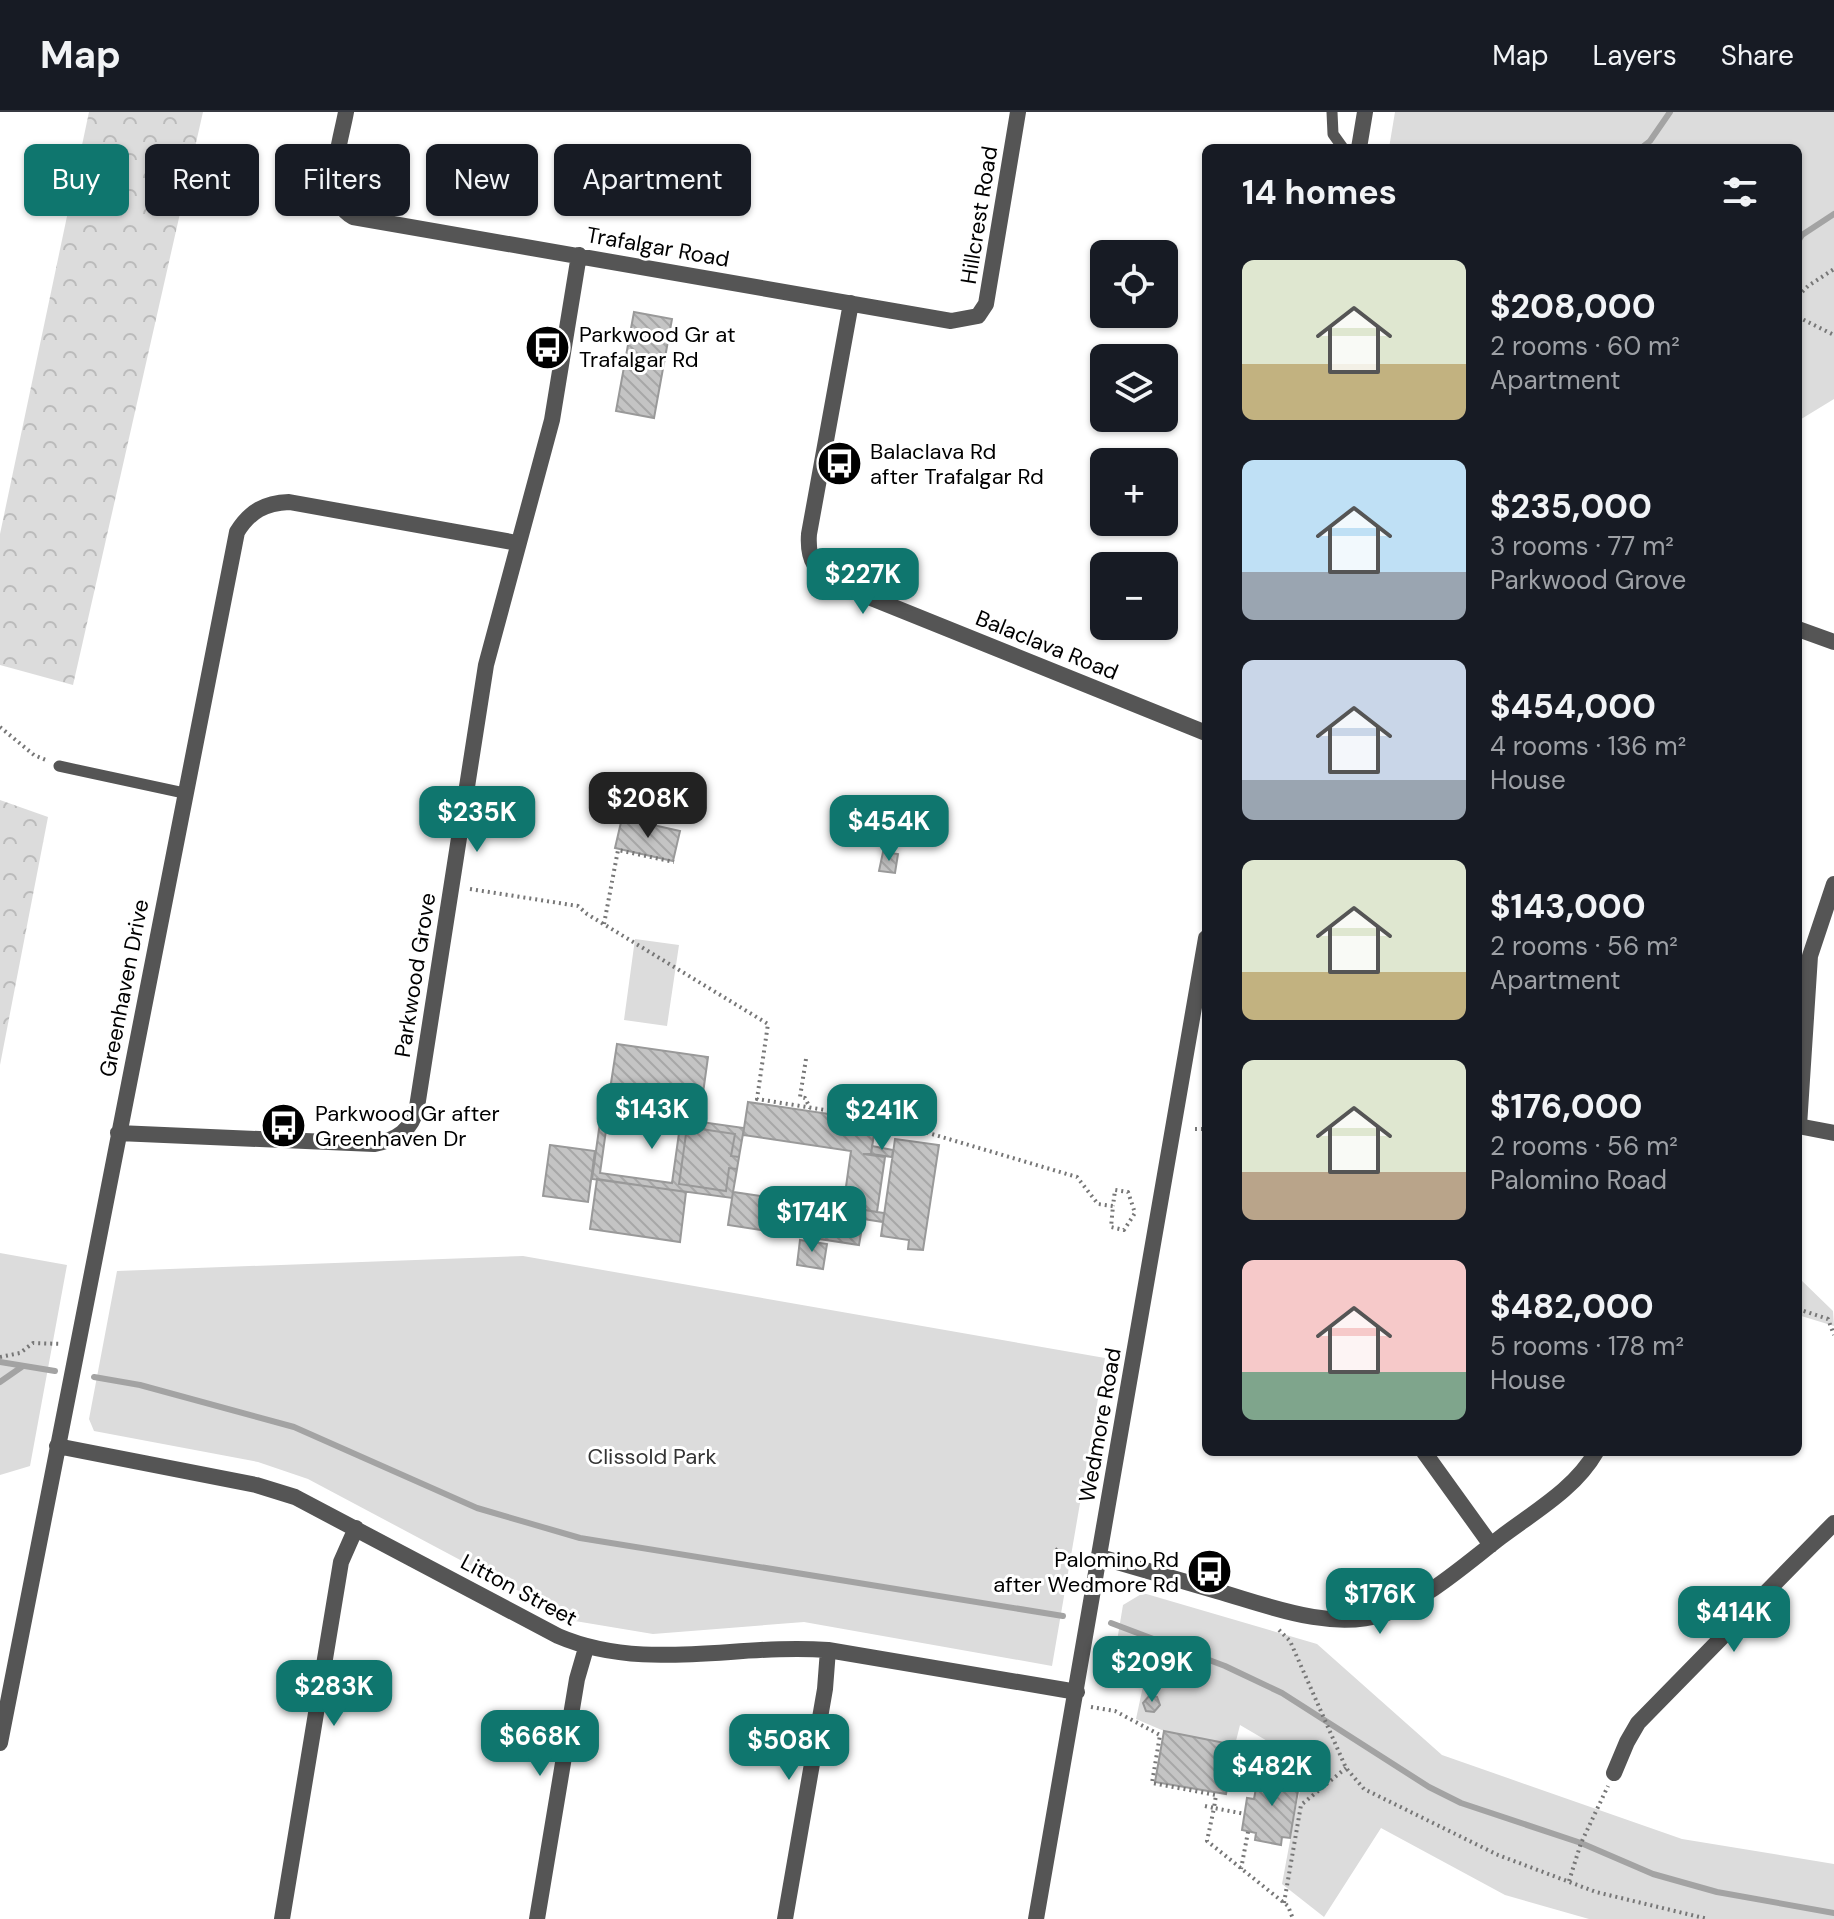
<!DOCTYPE html>
<meta charset="utf-8">
<style>
:root{--surface:#171b24;--page:#20242c;--text:#f1f3f6;--muted:#9ea1a6;--line:#363941;--accent:#0f766e}
body{margin:0;font-family:"DM Sans",sans-serif;background:var(--page);color:var(--text);height:100vh;display:flex;flex-direction:column;font-size:30px;white-space:nowrap}
*{box-sizing:border-box;margin:0}
p{font-size:26px;color:var(--muted)}
.icon{flex:none;width:44px;height:44px;fill:none;stroke:currentColor;stroke-width:2;stroke-linecap:round;stroke-linejoin:round}
.map{position:relative;flex:1;overflow:hidden}
.side{position:absolute;left:1202px;top:32px;width:600px;height:1312px;display:flex;flex-direction:column;background:var(--surface);border-radius:12px;box-shadow:0 2px 6px #0004}
.side>*{flex:none}
.top-card{position:absolute;left:24px;top:32px;width:760px;height:72px;display:flex;gap:16px}
.controls{position:absolute;left:1090px;top:128px;display:grid;gap:16px}
.controls a{display:grid;place-items:center;width:88px;height:88px;border-radius:12px;background:var(--surface);box-shadow:0 2px 6px #0004;font-size:40px}
.price{position:absolute;translate:-50% -68px;padding:0 18px;border-radius:16px;background:var(--accent);color:#fff;font-size:26px;line-height:52px;filter:drop-shadow(0 2px 4px #0008)}
.price::after{content:'';position:absolute;left:50%;top:48px;width:24px;height:18px;margin-left:-12px;background:inherit;clip-path:polygon(0 0,100% 0,50% 100%)}
.price.selected{background:#222;color:#fff}
ul{padding:0;list-style:none}
li{display:flex;align-items:center;gap:24px;height:200px;padding:0 40px}
li span{display:grid;place-items:center;flex:none;width:224px;height:160px;border-radius:12px;color:#555}
li>.icon{margin-inline-start:auto}
span .icon{width:96px;height:96px;fill:#fffc;stroke-width:1}
li b{font-size:34px}
h2{display:flex;justify-content:space-between;align-items:center;height:96px;padding:0 40px;font-size:34px}
.pill{padding:0 28px;border-radius:12px;background:var(--surface);box-shadow:0 2px 6px #0004;font-size:28px;line-height:72px}
.pill.selected{background:var(--accent);color:#fff}
header{display:flex;align-items:center;gap:48px;box-sizing:border-box;height:112px;padding:0 40px;background:var(--surface);border-bottom:2px solid var(--line)}
header strong{font-size:38px}
nav{display:flex;gap:44px;margin-inline-start:auto;font-size:28px}
.map>svg:first-child{display:block}
.forest{fill:url(#forest-crowns)}
.park{fill:#dcdcdc}
.lines{fill:none;stroke-linecap:round;stroke-linejoin:round}
.stream{stroke:#a3a3a3;stroke-width:6}
.building{fill:url(#building-back-hatch);stroke:#999;stroke-width:2;fill-rule:evenodd}
.path{stroke:#777;stroke-width:4;stroke-dasharray:2 4;stroke-linecap:butt}
.service{stroke:#555;stroke-width:11}
.minor{stroke:#555;stroke-width:16}
.labels{text-anchor:middle;dominant-baseline:central;stroke-width:6;stroke-linejoin:round;paint-order:stroke}
.street-label{font-size:22px;fill:#000;stroke:#fff}
.poi-label{font-size:22px;fill:#000;stroke:#fff;text-anchor:start}
.park-label{font-size:22px;fill:#333;stroke:#fff}
</style>
<header>
<strong>Map</strong>
<nav><a>Map</a><a>Layers</a><a>Share</a></nav>
</header>
<div class="map">
<svg width="1834" height="1807" viewBox="0 0 1834 1807">
<defs>
<pattern id="forest-crowns" width="20" height="18" patternUnits="userSpaceOnUse" patternTransform="scale(2)"><rect width="20" height="18" fill="#dcdcdc"/><path d="M2 6a3 3 0 1 1 6 0M12 15a3 3 0 1 1 6 0" fill="none" stroke="#bbb"/></pattern>
<pattern id="building-back-hatch" width="6" height="6" patternUnits="userSpaceOnUse" patternTransform="scale(2)"><rect width="6" height="6" fill="#c4c4c4"/><path d="M-1 5l2 2M0 0l6 6M5-1l2 2" fill="none" stroke="#a7a7a7"/></pattern>
</defs>
<rect width="100%" height="100%" fill="#fff"/>
<path class="forest" d="M89,0H203L73,573L0,553V422Z
M0,688L48,705L0,953Z"/>
<path class="park" d="M1395,0H1834V287L1798,309V36H1389Z
M635,827L679,833L667,914L624,908Z
M0,1141L67,1153L30,1354L0,1363Z
M523,1144L1105,1246L1052,1554L804,1510L653,1522L575,1509L308,1367L258,1350L94,1319L89,1307L117,1159Z
M1798,1165L1833,1199L1834,1214L1798,1203Z
M1143,1481L1317,1532L1442,1643L1682,1727L1834,1752V1807H1589L1505,1783L1381,1716L1324,1805L1282,1772L1297,1691L1307,1652L1240,1613L1235,1633L1164,1619L1136,1607L1143,1574L1111,1565L1123,1493Z"/>
<g class="lines">
<path class="stream" d="M1641,36L1650,29L1670,0
M1798,129L1802,123L1834,102
M0,1250L55,1259
M94,1265L140,1273L294,1315L477,1396L580,1426L1063,1504
M0,1270L23,1254
M1111,1511L1225,1554L1282,1581L1429,1675L1461,1691L1581,1731L1653,1762L1717,1780L1834,1801"/>
</g>
<path class="building" d="M634,200L672,207L654,306L616,299Z
M622,706L680,719L673,749L615,736Z
M883,740L898,742L895,761L879,759Z
M617,932L708,945L699,1010L607,997Z
M748,990L876,1009L871,1042H863L885,1045L877,1100L865,1098L859,1133L728,1113L733,1080L843,1096L851,1039L743,1023Z
M602,996L744,1016L739,1045L731,1044L735,1022L687,1015L679,1072L726,1079L729,1056L737,1057L732,1086L592,1067ZM608,1004L680,1014L672,1071L600,1061Z
M687,1015L735,1022L731,1044L739,1045L737,1057L729,1056L726,1079L679,1072Z
M895,1027L939,1033L923,1138L908,1137L909,1128L881,1124Z
M550,1033L595,1039L588,1090L543,1084Z
M872,1034L893,1038L892,1045L871,1042Z
M597,1067L686,1080L680,1130L590,1117Z
M865,1098L884,1101L883,1110L863,1107Z
M800,1128L827,1132L823,1157L797,1153Z
M1149,1584L1157,1585L1160,1593L1154,1600L1146,1599L1143,1591Z
M1164,1619L1235,1633L1226,1682L1155,1670Z
M1259,1660L1300,1667L1290,1726L1282,1725L1281,1733L1255,1728L1256,1721L1242,1718L1247,1686L1254,1687Z"/>
<g class="lines">
<path class="path" d="M1798,184L1808,174L1834,157
M1798,205L1834,223
M0,615L34,643L46,648
M470,777L578,794L587,802L768,912L757,987L881,1007L1077,1065L1098,1092L1113,1094L1111,1115L1124,1118L1135,1101L1128,1080L1115,1078L1113,1094
M604,812L618,738L674,750
M806,947L800,985L805,986L810,996
M1195,1017H1206
M1798,1197L1828,1207L1834,1223
M0,1245L20,1241L33,1231L62,1232
M1055,1437L1080,1454
M1279,1518L1290,1529L1346,1656L1364,1677L1498,1743L1596,1780L1708,1807
M1091,1595L1115,1599L1160,1623L1152,1671L1216,1683L1214,1696L1245,1702
M1205,1694L1214,1696L1207,1729L1288,1794L1293,1807
M1241,1757L1248,1720
M1569,1769L1581,1731L1608,1674
M1284,1791L1301,1693L1346,1656"/>
<path class="service" d="M1332,0L1333,22L1343,36
M59,654L184,681"/>
<path class="minor" d="M346,0C341,29 320,87 353,105L951,209L978,204L986,192L1018,0
M1359,36L1365,0
M851,191L809,422C807,449 816,461 839,473L1206,621
M1798,517L1834,530
M1798,1014L1834,1021
M1799,1014L1810,844L1834,772
M118,1021L374,1032C397,1028 412,1018 417,995L486,553L552,308L579,143
M57,1334L256,1373L295,1385L558,1524C644,1561 737,1531 828,1538L1077,1580
M1424,1340L1491,1433
M1100,1445C1139,1456 1178,1468 1217,1479C1269,1494 1330,1519 1384,1502C1425,1489 1467,1451 1501,1425C1534,1400 1575,1377 1596,1340
M0,1631L237,420C250,399 265,391 289,390L517,431
M1614,1661L1627,1630L1638,1611L1834,1411
M282,1807L341,1450L356,1416
M537,1807L577,1567L586,1536
M785,1807L825,1577L828,1538
M1036,1807L1206,826"/>
</g>
<defs>
<symbol id="bus-disc" viewBox="-11 -11 22 22"><circle r="9.5" fill="#000" stroke="#fff"/><path d="M-5-6H5V4H4V6H2V4H-2V6H-4V4H-5ZM-3.5-4V0h7V-4ZM-3.5 1.2v1.5H-2V1.2ZM2 1.2v1.5H3.5V1.2Z" fill="#fff"/></symbol>
</defs>
<g fill-rule="evenodd">
<use href="#bus-disc" x="522" y="210" width="51" height="51"/>
<use href="#bus-disc" x="814" y="326" width="51" height="51"/>
<use href="#bus-disc" x="258" y="988" width="51" height="51"/>
<use href="#bus-disc" x="1184" y="1434" width="51" height="51"/>
</g>
<g class="labels">
<g class="street-label">
<text transform="translate(979 103) rotate(-81)">Hillcrest Road</text>
<text transform="translate(658 135) rotate(10)">Trafalgar Road</text>
<text transform="translate(1047 533) rotate(22)">Balaclava Road</text>
<text transform="translate(415 863) rotate(-81)">Parkwood Grove</text>
<text transform="translate(124 876) rotate(-79)">Greenhaven Drive</text>
<text transform="translate(1100 1313) rotate(-80)">Wedmore Road</text>
<text transform="translate(519 1478) rotate(28)">Litton Street</text>
</g>
<g class="poi-label">
<text x="579" y="222">Parkwood Gr at<tspan x="579" dy="25">Trafalgar Rd</tspan></text>
<text x="870" y="339">Balaclava Rd<tspan x="870" dy="25">after Trafalgar Rd</tspan></text>
<text x="315" y="1001">Parkwood Gr after<tspan x="315" dy="25">Greenhaven Dr</tspan></text>
<text x="1179" y="1447" text-anchor="end">Palomino Rd<tspan x="1179" dy="25">after Wedmore Rd</tspan></text>
</g>
<g class="park-label">
<text x="652" y="1344">Clissold Park</text>
</g>
</g>
</svg>
<div class="controls">
<a><svg class="icon" aria-label="locate" viewBox="0 0 24 24"><circle cx="12" cy="12" r="6"/><path d="M12 2v4M12 18v4M2 12h4M18 12h4"/></svg></a>
<a><svg class="icon" aria-label="layers" viewBox="0 0 24 24"><path d="M12 4l9 5-9 5-9-5zM3 14l9 5 9-5"/></svg></a>
<a>+</a>
<a>−</a>
</div>
<b class="price" style="left:863px;top:504px">$227K</b>
<b class="price selected" style="left:648px;top:728px">$208K</b>
<b class="price" style="left:477px;top:742px">$235K</b>
<b class="price" style="left:889px;top:751px">$454K</b>
<b class="price" style="left:652px;top:1039px">$143K</b>
<b class="price" style="left:882px;top:1040px">$241K</b>
<b class="price" style="left:812px;top:1142px">$174K</b>
<b class="price" style="left:1380px;top:1524px">$176K</b>
<b class="price" style="left:1734px;top:1542px">$414K</b>
<b class="price" style="left:1152px;top:1592px">$209K</b>
<b class="price" style="left:334px;top:1616px">$283K</b>
<b class="price" style="left:540px;top:1666px">$668K</b>
<b class="price" style="left:789px;top:1670px">$508K</b>
<b class="price" style="left:1272px;top:1696px">$482K</b>
<div class="top-card">
<a class="pill selected">Buy</a>
<a class="pill">Rent</a>
<a class="pill">Filters</a>
<a class="pill">New</a>
<a class="pill">Apartment</a>
</div>
<section class="side">
<h2>14 homes<svg class="icon" aria-label="filters" viewBox="0 0 24 24"><path d="M4 7h16M4 17h16"/><circle cx="9" cy="7" r="2"/><circle cx="15" cy="17" r="2"/></svg></h2>
<ul>
<li><span style="background:linear-gradient(#dfe7d0 65%,#c2b280 0)"><svg class="icon" aria-label="home" viewBox="0 0 24 24"><path d="M3 11l9-7 9 7M6 9v11h12V9"/></svg></span><div><b>$208,000</b><p>2 rooms · 60 m²</p><p>Apartment</p></div></li>
<li><span style="background:linear-gradient(#bfe0f5 70%,#9aa5b1 0)"><svg class="icon" aria-label="home" viewBox="0 0 24 24"><path d="M3 11l9-7 9 7M6 9v11h12V9"/></svg></span><div><b>$235,000</b><p>3 rooms · 77 m²</p><p>Parkwood Grove</p></div></li>
<li><span style="background:linear-gradient(#c9d6e8 75%,#9aa5b1 0)"><svg class="icon" aria-label="home" viewBox="0 0 24 24"><path d="M3 11l9-7 9 7M6 9v11h12V9"/></svg></span><div><b>$454,000</b><p>4 rooms · 136 m²</p><p>House</p></div></li>
<li><span style="background:linear-gradient(#dfe7d0 70%,#c2b280 0)"><svg class="icon" aria-label="home" viewBox="0 0 24 24"><path d="M3 11l9-7 9 7M6 9v11h12V9"/></svg></span><div><b>$143,000</b><p>2 rooms · 56 m²</p><p>Apartment</p></div></li>
<li><span style="background:linear-gradient(#dfe7d0 70%,#b9a48a 0)"><svg class="icon" aria-label="home" viewBox="0 0 24 24"><path d="M3 11l9-7 9 7M6 9v11h12V9"/></svg></span><div><b>$176,000</b><p>2 rooms · 56 m²</p><p>Palomino Road</p></div></li>
<li><span style="background:linear-gradient(#f6c9c9 70%,#7fa58c 0)"><svg class="icon" aria-label="home" viewBox="0 0 24 24"><path d="M3 11l9-7 9 7M6 9v11h12V9"/></svg></span><div><b>$482,000</b><p>5 rooms · 178 m²</p><p>House</p></div></li>
</ul>
</section>
</div>
